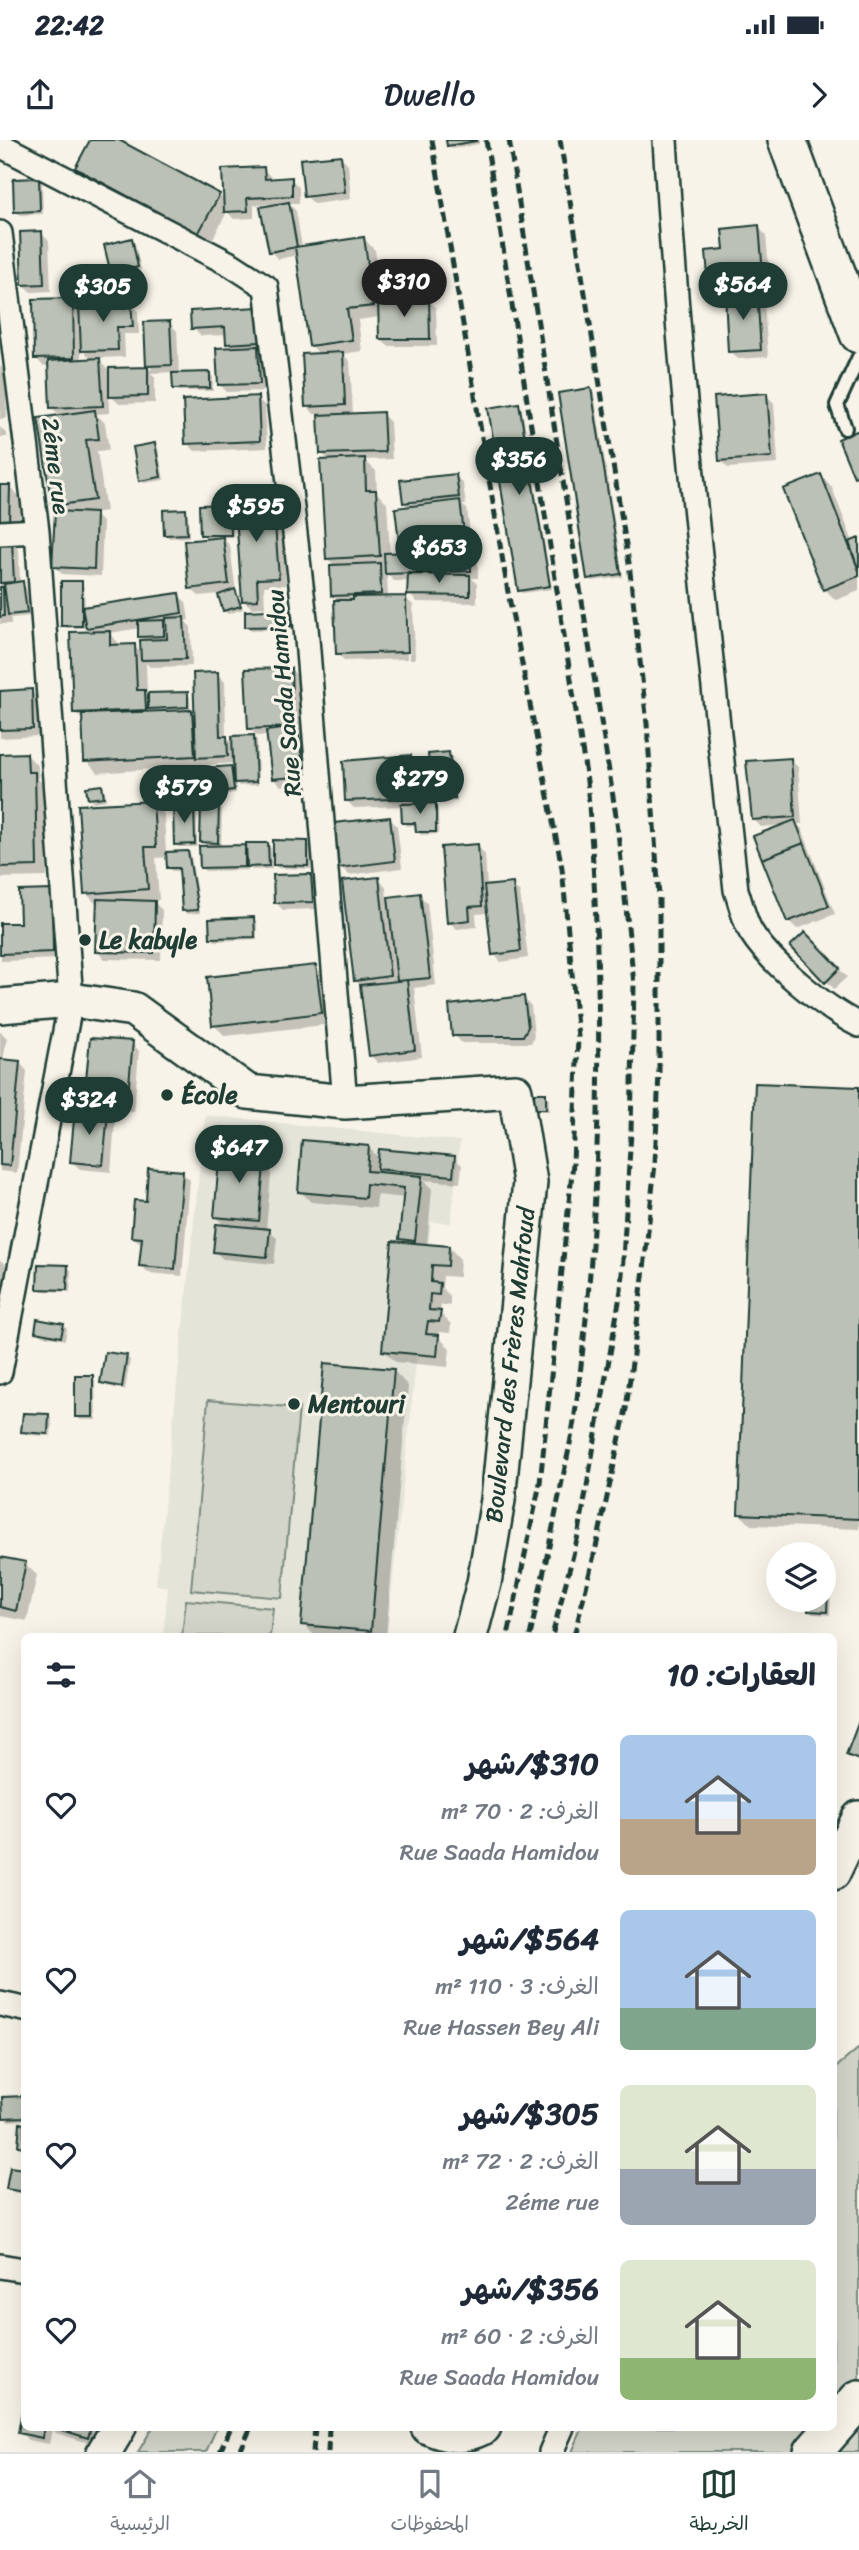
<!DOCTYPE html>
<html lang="ar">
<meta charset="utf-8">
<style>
:root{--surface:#fff;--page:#f6f6f7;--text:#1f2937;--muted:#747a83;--line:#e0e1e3;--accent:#1f3d34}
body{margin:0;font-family:Sriracha,"Playpen Sans Arabic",sans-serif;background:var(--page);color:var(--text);direction:rtl;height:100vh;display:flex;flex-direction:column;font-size:26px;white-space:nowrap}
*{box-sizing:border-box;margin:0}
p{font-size:23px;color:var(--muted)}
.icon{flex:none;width:38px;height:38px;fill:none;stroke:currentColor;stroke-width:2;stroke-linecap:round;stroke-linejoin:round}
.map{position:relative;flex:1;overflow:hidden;direction:ltr}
.details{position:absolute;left:21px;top:1493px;width:816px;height:798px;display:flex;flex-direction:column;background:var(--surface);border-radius:10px;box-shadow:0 7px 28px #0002;direction:rtl}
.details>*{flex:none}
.buttons{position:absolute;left:766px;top:1402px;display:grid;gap:14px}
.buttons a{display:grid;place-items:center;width:70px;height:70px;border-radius:50%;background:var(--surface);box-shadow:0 7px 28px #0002;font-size:35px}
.price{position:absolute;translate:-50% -60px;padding:0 16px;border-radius:24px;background:var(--accent);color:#fff;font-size:23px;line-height:46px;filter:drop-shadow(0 2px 4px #0008)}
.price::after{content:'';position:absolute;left:50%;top:42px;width:21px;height:16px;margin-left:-10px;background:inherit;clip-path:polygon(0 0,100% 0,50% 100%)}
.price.on{background:#222;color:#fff}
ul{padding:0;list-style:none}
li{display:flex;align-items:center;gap:21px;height:175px;padding:0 21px}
li span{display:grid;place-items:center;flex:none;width:196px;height:140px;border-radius:10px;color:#555}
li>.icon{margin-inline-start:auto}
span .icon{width:84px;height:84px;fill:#fffc;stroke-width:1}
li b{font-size:30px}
h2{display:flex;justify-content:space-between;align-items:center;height:84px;padding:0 21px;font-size:30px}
.status{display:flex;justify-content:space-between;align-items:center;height:49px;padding:0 35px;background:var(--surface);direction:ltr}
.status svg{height:19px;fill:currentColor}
header{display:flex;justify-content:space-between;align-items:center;height:91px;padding:0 21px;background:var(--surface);font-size:32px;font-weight:600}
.tabs{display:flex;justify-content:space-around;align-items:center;height:98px;border-top:2px solid var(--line);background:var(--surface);font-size:19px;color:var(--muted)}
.tabs a{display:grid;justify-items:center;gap:4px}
.tabs .on{color:var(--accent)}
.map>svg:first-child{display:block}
.built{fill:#e5e4d9}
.green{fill:#d3d5ca;stroke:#79897f;stroke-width:2}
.shadow{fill:#0003;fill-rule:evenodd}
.building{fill:#bbc1b6;stroke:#1f3d34;stroke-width:2}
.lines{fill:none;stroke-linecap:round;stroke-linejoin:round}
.lane-casing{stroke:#1f3d34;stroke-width:18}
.street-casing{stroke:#1f3d34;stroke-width:28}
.secondary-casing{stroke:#1f3d34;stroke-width:38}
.primary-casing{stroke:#1f3d34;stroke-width:42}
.lane{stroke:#f7f3e8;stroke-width:12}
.street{stroke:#f7f3e8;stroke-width:23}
.secondary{stroke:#f7f3e8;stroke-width:33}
.primary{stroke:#f7f3e8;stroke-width:37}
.rail{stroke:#1f3d34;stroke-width:5;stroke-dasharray:10 5;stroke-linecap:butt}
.poi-dot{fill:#1f3d34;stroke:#f7f3e8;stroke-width:2.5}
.labels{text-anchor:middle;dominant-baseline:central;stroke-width:6;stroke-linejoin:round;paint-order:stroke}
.street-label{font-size:24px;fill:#1f3d34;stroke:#f7f3e8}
.poi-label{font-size:24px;font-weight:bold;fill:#1f3d34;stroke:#f7f3e8;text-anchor:start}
</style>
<div class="status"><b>22:42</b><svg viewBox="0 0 49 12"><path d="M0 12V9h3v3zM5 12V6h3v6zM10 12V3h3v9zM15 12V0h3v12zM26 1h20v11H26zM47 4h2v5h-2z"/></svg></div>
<header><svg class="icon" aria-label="forward" viewBox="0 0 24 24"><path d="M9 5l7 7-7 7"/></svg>Dwello<svg class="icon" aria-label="share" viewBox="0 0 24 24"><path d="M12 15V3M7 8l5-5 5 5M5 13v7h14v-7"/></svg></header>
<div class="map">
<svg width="859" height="2312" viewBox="0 0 859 2312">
<rect width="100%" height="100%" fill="#f7f3e8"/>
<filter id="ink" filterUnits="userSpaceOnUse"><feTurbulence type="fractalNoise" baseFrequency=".0143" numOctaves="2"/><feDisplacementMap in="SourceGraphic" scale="14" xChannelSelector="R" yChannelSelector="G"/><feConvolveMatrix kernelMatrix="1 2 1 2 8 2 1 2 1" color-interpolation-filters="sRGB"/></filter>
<g filter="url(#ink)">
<path class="built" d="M205,975L460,1001L451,1083L431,1082L387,1496H163L168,1447L156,1445Z"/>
<path class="green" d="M208,1260L299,1268L282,1458L191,1450Z
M186,1460L273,1468L270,1496H182Z
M859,1908V2312H572L583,2287H833V1930Z
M153,2287H217L206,2312H138Z"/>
<path class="shadow" d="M92,0H116L219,55L226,62L263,29L271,37V40L291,39L299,47V63H288L296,71L302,107L364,99L375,110L382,161L428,160L436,168L437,206H388L380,199V177L358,180L362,211L342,214L350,221L353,275L382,274L390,282L392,319L364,320L376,331L377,353L387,363L390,414H407L402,409L410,368L404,363L456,336L463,344L466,365H462L467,369L472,409H467L478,420V438H472L477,444V463L417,462L409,454V441H394L387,434L388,458H405L413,465L415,519H410L408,463H405L407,519L345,521L337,513L339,462L333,456L336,427L327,418L330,321L321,313L320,274H314L307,266L320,215L311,205L298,115L278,119L270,111V64L254,65V78L234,79L227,72L210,104L89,39L77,28Z
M447,0H479V4L452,9Z
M340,16L348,24L351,59L314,64L306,56Z
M38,40L42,43L43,74L20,75L16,72Z
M758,87L766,95L771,153L758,155L764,161L768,217L738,219L730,211L727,157L719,158L711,150L726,110Z
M41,93L49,101L51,151L31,152L23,144Z
M131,100L135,104L141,130L116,136L112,133Z
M72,160L81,169L131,163L138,171L139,194H124L125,217L97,218L107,229H152L148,225L169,183L177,191L179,234H210L213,237V251H178L174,248V232L151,233L155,237V263L119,264L109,254L110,273L96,274L105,283L109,310L97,311L106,371L93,373L103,383L101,436L62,434L54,426L61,373L53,366L61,276L52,268L50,226H43L36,218ZM81,208L92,220L81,221Z
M258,169L267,209H259L265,216L267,251L227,252L219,244L234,209L227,203V195L201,196L193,188Z
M0,226L5,231L7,278L0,279Z
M590,250L594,253L623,437L593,441L589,438Z
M766,255L774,263L778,324L728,328L720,320Z
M257,258L265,266L267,308L195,311L187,303Z
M519,265L522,269L552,449L523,453L519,450Z
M0,287L7,294V297H0Z
M154,304L158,308L164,340L144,343L141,340Z
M821,336L832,348L853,402L859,399V451L836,460L824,449Z
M0,346H9L21,358L20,395H0Z
M272,359L280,367L286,445L264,446L265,467L252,468L244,461Z
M229,366L232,370L233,397H222L230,406L236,452L243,469L228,474L224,471L219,454L199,456L191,449L208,400L202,394Z
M185,371L188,375L189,397L169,398L165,394Z
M12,402L19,410L20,443L26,447L30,476L11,478V484H0V403Z
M81,443L84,447L85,469L178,455L186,462L189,480L185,481L191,487L192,526L150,527L146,523L147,555L187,554L190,557L191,571L196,577L217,534L225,542L226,597L234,605L253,597L257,600L258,645L239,646L235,641L236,653L203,657L199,653L231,628L235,632V623L98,633L86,621L85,582L74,572L93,493L85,485V488H67L63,485ZM140,488V496L145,501L142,514L134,506H121L110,493Z
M290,471L293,475L294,489L251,490L247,486Z
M291,529L298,537L300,591L305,597L311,643L281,646L273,639L268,595L257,596L249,588Z
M31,551L39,559L40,596L0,598V552Z
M448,614L452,617L457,661L438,663L435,660Z
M0,615H27L38,626V639L45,646L47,737L0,738Z
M410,617L418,625L420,666L435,665L438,669L439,694L421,695L418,691L417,685L407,686L403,682V666L354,668L346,660Z
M790,620L798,627L802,684H797L802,689L835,774L797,789L789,781L783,685L761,687L753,679Z
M101,647L105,650L106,660L93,662L89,659Z
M153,663L164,674L166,713L187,712L191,716L200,773L187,774L183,770L181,731H172L169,728L168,717L156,718L159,760L153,761L162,770L161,820L105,819L97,811L98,766L86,753Z
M218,665L222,669L221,707L244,706L248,711L267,704L271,708L272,729L252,730L248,725V730L205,731L201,728L207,707L202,701Z
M193,667L197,671V707H179L176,704Z
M389,678L397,686L402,728L349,735L341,727Z
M307,702L311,706V729L278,728L275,725Z
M477,706L485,714L487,748L512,745L520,753L528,818L501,822L494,814L489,773L476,774L477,787L457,789L449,782Z
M311,736L318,743L320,769L283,770L276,763Z
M378,739L386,747L387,759L419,755L427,763L436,845L414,848L422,917L378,923L370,915L362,847L355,840Z
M51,752L59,760L60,819L1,821L0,785L21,784Z
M253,779L257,782V799L215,801L212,797Z
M805,794L847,837L834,849L793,806Z
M315,827L327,838L332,884L225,896L214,885Z
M523,858L531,866L534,896L531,903H462L454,895Z
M0,891L7,898L3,921L20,923L27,931L17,1033L0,1031Z
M132,903L139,911L134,972L94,968L86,960Z
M859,949V1389L751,1385L740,1374Z
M545,955L549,958V971H536L533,968Z
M108,973L115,981L111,1032L80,1029L72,1022Z
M369,1008L380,1019L454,1018L462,1025L460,1043L423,1040L432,1049L427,1106L449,1107L460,1119L459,1137L443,1136L442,1148L450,1156V1165H441L440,1173L451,1184L450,1193L439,1192L438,1197L450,1208L448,1227L396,1222L384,1211L406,1104L401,1099L405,1058L377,1055L376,1068L311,1062L300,1051Z
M264,1015L272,1023L266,1090L277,1098L274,1124L223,1119L215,1112L225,1086L215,1076Z
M182,1033L190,1040L182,1136L149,1133L141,1126L143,1105L133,1097L147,1062Z
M0,1120L9,1128L0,1179Z
M67,1127L71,1130L70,1152L42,1151L39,1148Z
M63,1185L67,1189L65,1200L40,1195L37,1191Z
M126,1217L130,1220L125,1250L106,1246L102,1242Z
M394,1231L408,1246L386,1496H315L303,1484Z
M92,1237L95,1240L96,1280H80L77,1276Z
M48,1276L52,1279L51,1296L27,1295L23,1291Z
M0,1418L25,1424L37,1435L27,1481L0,1476Z
M828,1425L832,1429L830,1475L813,1474L809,1471L810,1460H824Z
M833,1634L836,1638L833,1654Z
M4,1958H24V1980L8,1981L5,1978Z
M12,2029L24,2031V2054L12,2052L8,2048Z
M24,2269V2287H101L95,2305L56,2293L52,2289L49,2304L28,2300L20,2292Z"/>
<path class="building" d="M90,0H119L220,54L198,94L75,28Z
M446,0H477V1L447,6Z
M341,15L345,52L304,57L300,19Z
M264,27L265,39L292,37V56L247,58L248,71L224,72L222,29Z
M39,38L40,71L14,72L13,39Z
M289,62L297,107L269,112L260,67Z
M759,85L764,146L709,151L706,111L724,109L722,89Z
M42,91L44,144L22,145L20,92Z
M364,97L374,166L347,169L352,200L309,206L295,107Z
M132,98L138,127L111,134L104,105Z
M757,152L761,210L728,212L725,154Z
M73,158L74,218L34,219L33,159Z
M429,158L430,199H379L378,159Z
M131,161L133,187H117L118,210L81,211L79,164Z
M258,167L260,202L226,204L225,187L191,189L190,171Z
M170,181L172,225L146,226L144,182Z
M258,206L260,244L218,245L216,208Z
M343,212L345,265L305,267L302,214Z
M100,218L103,266L50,268L48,221Z
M148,227V256L109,257V228Z
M210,232V248L173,249L172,233Z
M591,248L621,434L587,439L558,253Z
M767,253L772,317L719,321L714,257Z
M258,256L260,301L185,304L183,260Z
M519,263L550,446L518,451L488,268Z
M95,270L99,299L86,300L95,360L52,366L38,278Z
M383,272L385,312L320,314L318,275Z
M859,290V335L854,337L838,299Z
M155,303L161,337L139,341L133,307Z
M365,318L366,350H376L380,416L326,419L320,320Z
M456,334L459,357L403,363L400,340Z
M821,334L859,431V436L823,450L783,349Z
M0,345H10L9,384H0Z
M273,357L279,438L257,439L258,460L242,461L235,360Z
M460,360L465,402L400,410L395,368Z
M230,364L231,395H200L199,365Z
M186,369L187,394L164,395L163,370Z
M55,371L96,373L94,429L52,427Z
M223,397L229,444L189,449L184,401Z
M859,398V431L849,402Z
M0,401H12L14,442L0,443Z
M470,410L471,431L385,434L384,413Z
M380,423L381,454L331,456L330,425Z
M408,434L470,435V456L407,455Z
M23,441L27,473L8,475L4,444Z
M61,441H82V486H61Z
M0,447H3L4,476L0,477Z
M235,449L241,466L223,471L218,455Z
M179,453L182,473L86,488L82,467Z
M406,456L408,512L336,514L334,460H353V457Z
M290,469L291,486L245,487V471Z
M184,477L186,519L141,520L140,500L167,499L166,478Z
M164,480V496L138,497V481Z
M110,491V505L135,504L137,550H145L146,570L73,573L70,492Z
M291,528L293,587L248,589L245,529Z
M218,532L220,596H227L228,616L196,618L193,533Z
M32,549L33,589L0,590V551Z
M188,552V567L148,569V553Z
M192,570L195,616L84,622L82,574Z
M298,587L304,636L272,639L266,591Z
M254,595L256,642L234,643L232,596Z
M449,612L455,658L433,660L428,614Z
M27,613L28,632H35L37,726L0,727V614Z
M411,615L413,658L345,661L343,621Z
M791,618L795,677L752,680L746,621Z
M231,626L234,650L198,654L195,629Z
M102,645L104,657L88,659L86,647Z
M153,661L156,707H145L148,749L84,754L78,665Z
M201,663H219L218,703L200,702Z
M436,663V692H416L415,683H402L401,664Z
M194,665L195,704L174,705L173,666Z
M390,677L395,721L339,728L334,683Z
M795,680L804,703L762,719L753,696Z
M273,700L308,701V726L273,725Z
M246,703H268L269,726L247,727Z
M804,703L829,766L787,782L762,719Z
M478,704L482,766L469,767L470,780L447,783L441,707Z
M245,705V727L200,728L199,706Z
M188,711L198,770L182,771L179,728H167L166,712Z
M311,734L313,762L274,763L273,735Z
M379,737L390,836L354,841L342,741Z
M513,743L521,811L492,815L484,746Z
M52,750L53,812L0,814V783H20L19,751Z
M420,753L430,838L397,841L388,757Z
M97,759L155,761L154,813L95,812Z
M254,777L255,797L210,798L209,779Z
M805,792L840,828L825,843L790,806Z
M316,825L322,873L212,886L207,837Z
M407,840L415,910L369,916L360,845Z
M524,856L528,887L523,896H452L449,865Z
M90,898L133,901L127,965L84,961Z
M0,919L20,921L10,1026L0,1025Z
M755,943L859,947V1379L738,1374Z
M531,953H546V969H531Z
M75,969L108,972L103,1025L70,1022Z
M302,1000L369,1006L367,1031L422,1036L415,1101L399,1099L404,1048L366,1044L365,1058L298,1052Z
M379,1009L455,1016L453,1036L377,1029Z
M220,1010L265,1014L259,1081L214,1077Z
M148,1028L183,1031L175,1129L139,1126L142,1098L131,1097L134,1060L146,1061Z
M216,1084L270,1089L267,1117L213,1112Z
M392,1101L449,1106L448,1126L432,1125L431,1142L440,1143L439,1155L430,1154L429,1170L441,1171L439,1182L428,1181L426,1194L439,1195L437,1216L382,1211Z
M38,1124L68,1125L67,1150L37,1149Z
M37,1179L64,1184L61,1197L35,1192Z
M105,1212L127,1215L122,1247L100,1243Z
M324,1223L394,1229L371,1491L301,1485Z
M75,1235H93V1277H75Z
M23,1273L49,1274L48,1294L21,1292Z
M0,1417L26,1422L16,1471L0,1467Z
M824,1423H829L827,1472L808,1471V1460H824Z
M859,1581V1620L846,1615Z
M24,1956V1977L3,1978L2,1957Z
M20,1983L24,1984V2007L18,2006Z
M10,2027L24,2029V2052L6,2049Z
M24,2259V2287H44L42,2298L18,2293Z
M52,2287H91L88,2298Z"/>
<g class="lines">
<defs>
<path id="lane" d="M845,288L837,265L859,217"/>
<path id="street" d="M665,0C680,251 709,501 736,750C741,764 744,780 751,792C771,824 825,868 859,885
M0,5L232,125L266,147L306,487L345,962
M0,93L37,391L71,860L0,1232
M0,393L37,391
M0,1864L24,1869
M0,2126L24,2130
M551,2312L562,2287"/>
<path id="secondary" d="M0,866L71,860L133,869L248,952L345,962L515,951L530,1042L498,1360L484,1443L470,1496
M833,1733L859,1678
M428,2287C451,2297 461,2298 484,2287
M104,2312L119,2287"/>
<path id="primary" d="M787,0L859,194
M813,2312L859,2259"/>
</defs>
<use href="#lane" class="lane-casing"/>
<use href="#street" class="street-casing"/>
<use href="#secondary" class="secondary-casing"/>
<use href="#primary" class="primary-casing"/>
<use href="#lane" class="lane"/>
<use href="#street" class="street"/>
<use href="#secondary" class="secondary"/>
<use href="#primary" class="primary"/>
<path class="rail" d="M432,0L508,452L562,728L578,897L573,1023L540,1343L508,1496
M486,0L587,641C605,852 603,1064 575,1274C572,1296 567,1319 562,1341C552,1393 541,1445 530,1496
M509,0L617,682L634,844L631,993L621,1150L579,1392L552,1496
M560,0L629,423L647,584L659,757V931L655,1024L644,1129L626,1269L598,1399L574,1496
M220,2312L231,2287
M240,2312L251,2287
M313,2312L315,2287
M328,2312L329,2287"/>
</g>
</g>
<g class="poi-dot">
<circle cx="85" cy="800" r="7"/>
<circle cx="167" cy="955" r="7"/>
<circle cx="294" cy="1264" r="7"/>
</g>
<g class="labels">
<g class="street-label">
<text transform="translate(56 326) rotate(83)">2éme rue</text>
<text transform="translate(284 553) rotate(-95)">Rue Saada Hamidou</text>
<text transform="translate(510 1225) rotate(-84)">Boulevard des Frères Mahfoud</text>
</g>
<g class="poi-label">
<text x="99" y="800">Le kabyle</text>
<text x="181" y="955">École</text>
<text x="308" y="1264">Mentouri</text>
</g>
</g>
</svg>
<div class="buttons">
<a><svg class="icon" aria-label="layers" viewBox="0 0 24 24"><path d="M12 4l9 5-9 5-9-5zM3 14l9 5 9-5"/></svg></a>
</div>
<b class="price on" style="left:404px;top:179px">$310</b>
<b class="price" style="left:743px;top:182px">$564</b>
<b class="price" style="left:103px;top:184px">$305</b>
<b class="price" style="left:519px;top:357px">$356</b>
<b class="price" style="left:256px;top:404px">$595</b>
<b class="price" style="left:439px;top:445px">$653</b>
<b class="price" style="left:420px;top:676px">$279</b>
<b class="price" style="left:184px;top:685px">$579</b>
<b class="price" style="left:89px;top:997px">$324</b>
<b class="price" style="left:239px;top:1045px">$647</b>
<section class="details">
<h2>العقارات: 10<svg class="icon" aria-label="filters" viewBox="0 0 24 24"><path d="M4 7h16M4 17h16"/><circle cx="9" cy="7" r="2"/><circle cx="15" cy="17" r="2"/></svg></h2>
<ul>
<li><span style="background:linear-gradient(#a9c7e8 60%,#b9a48a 0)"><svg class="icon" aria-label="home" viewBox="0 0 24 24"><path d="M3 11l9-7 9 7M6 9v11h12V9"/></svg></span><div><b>$310/شهر</b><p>الغرف: 2 · 70 m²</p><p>Rue Saada Hamidou</p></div><svg class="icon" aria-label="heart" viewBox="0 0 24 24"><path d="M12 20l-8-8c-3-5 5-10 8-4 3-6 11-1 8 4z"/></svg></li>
<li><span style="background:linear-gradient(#a9c7e8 70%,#7fa58c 0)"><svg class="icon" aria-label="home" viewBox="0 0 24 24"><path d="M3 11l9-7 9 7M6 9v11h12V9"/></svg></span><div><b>$564/شهر</b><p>الغرف: 3 · 110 m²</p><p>Rue Hassen Bey Ali</p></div><svg class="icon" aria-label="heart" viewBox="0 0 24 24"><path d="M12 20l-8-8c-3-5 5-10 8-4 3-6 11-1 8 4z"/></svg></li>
<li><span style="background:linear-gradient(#dfe7d0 60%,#9aa5b1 0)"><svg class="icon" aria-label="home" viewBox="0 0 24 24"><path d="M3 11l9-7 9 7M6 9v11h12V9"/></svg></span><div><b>$305/شهر</b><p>الغرف: 2 · 72 m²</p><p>2éme rue</p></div><svg class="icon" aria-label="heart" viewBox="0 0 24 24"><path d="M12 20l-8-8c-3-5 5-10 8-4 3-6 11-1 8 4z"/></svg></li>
<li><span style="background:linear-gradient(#dfe7d0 70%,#8fb573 0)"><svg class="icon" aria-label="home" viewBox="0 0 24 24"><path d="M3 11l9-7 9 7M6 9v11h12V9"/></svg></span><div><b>$356/شهر</b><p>الغرف: 2 · 60 m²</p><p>Rue Saada Hamidou</p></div><svg class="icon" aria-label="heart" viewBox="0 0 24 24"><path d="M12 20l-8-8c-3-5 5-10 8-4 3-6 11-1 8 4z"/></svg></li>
</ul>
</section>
</div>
<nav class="tabs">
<a class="on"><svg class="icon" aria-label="map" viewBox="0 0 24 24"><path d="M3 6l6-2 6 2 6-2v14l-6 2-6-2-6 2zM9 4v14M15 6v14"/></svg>الخريطة</a>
<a><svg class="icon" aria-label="saved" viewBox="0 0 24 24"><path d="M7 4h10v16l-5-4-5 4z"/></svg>المحفوظات</a>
<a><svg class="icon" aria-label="home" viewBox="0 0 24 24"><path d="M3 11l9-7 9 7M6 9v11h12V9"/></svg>الرئيسية</a>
</nav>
